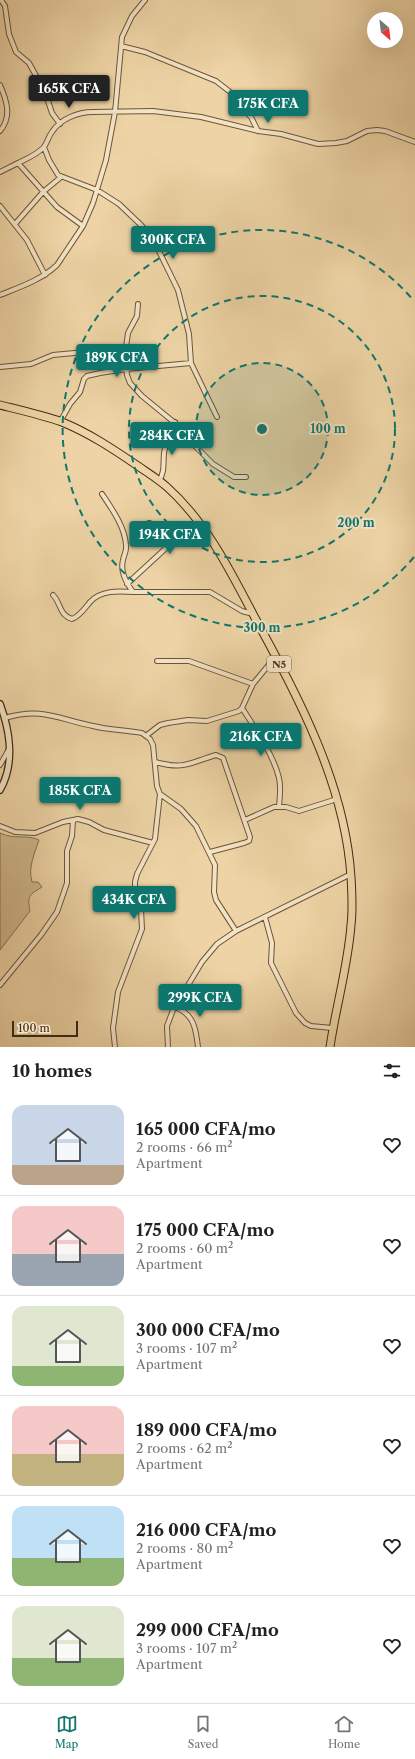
<!DOCTYPE html>
<meta charset="utf-8">
<style>
:root{--surface:#fff;--page:#f2f2f2;--text:#222;--muted:#767676;--line:#e0e0e0;--accent:#0f766e}
body{margin:0;font-family:"Libre Caslon Text",serif;background:var(--page);color:var(--text);height:100vh;display:flex;flex-direction:column;font-size:15px;white-space:nowrap}
*{box-sizing:border-box;margin:0}
p{font-size:13px;color:var(--muted)}
.icon{flex:none;width:22px;height:22px;fill:none;stroke:currentColor;stroke-width:2;stroke-linecap:round;stroke-linejoin:round}
.map{position:relative;height:1047px;overflow:hidden}
.sheet{display:flex;flex-direction:column;background:var(--surface);flex:1}
.sheet>*{flex:none}
.needle{width:26px;rotate:152deg}
.fabs{position:absolute;left:367px;top:12px;display:grid;gap:8px}
.fabs a{display:grid;place-items:center;width:36px;height:36px;border-radius:50%;background:var(--surface);box-shadow:0 4px 16px #0002;font-size:20px}
.scale{position:absolute;left:12px;bottom:10px;width:66px;box-sizing:border-box;padding-left:4px;border:2px solid #3f2d15;border-top:0;font-size:11px;line-height:14px;white-space:nowrap;color:#3f2d15;-webkit-text-stroke:3px #f3e2c4;paint-order:stroke}
.price{position:absolute;translate:-50% -34px;padding:0 9px;border-radius:4px;background:var(--accent);color:#fff;font-size:13px;line-height:26px;filter:drop-shadow(0 1px 2px #0008)}
.price::after{content:'';position:absolute;left:50%;top:24px;width:12px;height:9px;margin-left:-6px;background:inherit;clip-path:polygon(0 0,100% 0,50% 100%)}
.price.selected{background:#222;color:#fff}
ul{padding:0;list-style:none}
li{display:flex;align-items:center;gap:12px;height:100px;padding:0 12px}
li+li{border-top:1px solid var(--line)}
li span{display:grid;place-items:center;flex:none;width:112px;height:80px;border-radius:12px;color:#555}
li>.icon{margin-inline-start:auto}
span .icon{width:48px;height:48px;fill:#fffc;stroke-width:1}
li b{font-size:17px}
h2{display:flex;justify-content:space-between;align-items:center;height:48px;padding:0 12px;font-size:17px}
.menu{display:flex;justify-content:space-around;align-items:center;height:56px;border-top:1px solid var(--line);background:var(--surface);font-size:11px;color:var(--muted)}
.menu a{display:grid;justify-items:center;gap:2px}
.menu .selected{color:var(--accent)}
.map>svg:first-child{display:block}
.green{fill:#cfb78d;stroke:#877251}
.lines{fill:none;stroke-linecap:round;stroke-linejoin:round}
.street-casing{stroke:#6a5639;stroke-width:6}
.secondary-casing{stroke:#3f2d15;stroke-width:8}
.highway-casing{stroke:#3f2d15;stroke-width:9}
.street{stroke:#f3e2c4;stroke-width:4}
.secondary{stroke:#f3e2c4;stroke-width:5.5}
.highway{stroke:#edd3a5;stroke-width:7}
.ring{fill:none;stroke:#0f766e;stroke-width:2;stroke-dasharray:7 5}
.labels{text-anchor:middle;dominant-baseline:central;stroke-width:4;stroke-linejoin:round;paint-order:stroke}
.shield{fill:#f3e2c4;stroke:#75634a;stroke-width:1}
.shield-label{font-size:10px;font-weight:bold;fill:#3f2d15}
.centre{fill:#0f766e;stroke:#f3e2c4;stroke-width:2}
.ring-label{font-size:12px;text-anchor:middle;font-weight:bold;fill:#0f766e;stroke:#f3e2c4;stroke-width:4;stroke-linejoin:round;paint-order:stroke}
</style>
<div class="map">
<svg width="415" height="1047" viewBox="0 0 415 1047">
<rect width="100%" height="100%" fill="#edd3a5"/>
<filter id="stains"><feTurbulence type="fractalNoise" baseFrequency=".005" numOctaves="4"/><feColorMatrix values="0 0 0 0 .2 0 0 0 0 .09 0 0 0 0 .02 0 0 0 .5 -.17"/></filter>
<radialGradient id="worn" r=".72"><stop offset=".6" stop-color="#630" stop-opacity="0"/><stop offset="1" stop-color="#630" stop-opacity=".3"/></radialGradient>
<path class="green" d="M0,833C15,840 27,834 39,840C34,855 28,867 32,882H38L42,887C29,895 27,896 30,911L0,950Z"/>
<g class="lines">
<defs>
<path id="street" d="M1,0L5,6L9,34L16,52L29,63L45,92L52,113L60,124
M121,46L145,52L216,81L234,95L243,109L251,117L258,131
M0,85C7,101 12,117 0,131
M44,147L49,160L58,175L97,190L119,204L141,225L153,239L178,290L189,334L191,363L217,417
M18,163C26,159 36,155 43,148C47,144 48,137 52,132C60,119 78,112 93,112L153,111L201,117L258,131L281,134L318,144L336,143L347,141L367,131L377,130L385,131L415,142
M0,172L18,163L57,207L83,226
M0,206L27,240L45,275
M15,224L43,192L61,177
M0,295C20,287 41,280 57,265L83,226L93,203L106,160L115,112L122,37L132,16L145,0
M138,304L137,316L128,333L125,354L127,375L130,383L142,396L181,428L192,443L213,464L234,477H246
M0,367L31,364L53,355L96,351L125,354
M60,422L70,404L80,392L84,379L87,376L100,373L126,369L191,363
M159,481C165,472 163,463 164,453C166,443 169,430 175,422
M102,494C112,509 125,527 126,545C127,550 124,555 123,560C120,572 126,582 133,592H210L242,611L253,614
M127,584L165,549L166,546C162,537 160,525 149,523
M53,595C61,603 59,615 72,619C80,616 85,608 90,602C101,590 118,591 133,592
M157,661H189L253,684
M242,708C255,728 274,756 279,778C281,786 280,797 279,806
M5,718C42,707 58,719 93,726C109,730 126,730 142,733L150,739L153,745L157,786L160,794L181,809L196,826L215,865L214,892L216,900L236,931
M147,735L160,725L168,723L188,720L207,721L239,711L242,708L253,684L276,656
M155,762C185,770 189,763 216,755L223,758L250,837L249,841L244,843L210,852
M0,765L9,749
M245,820L274,807H286L299,811L337,799
M0,826L15,832L35,833L63,822L78,819L89,822L104,830L153,843
M265,917L272,943L271,963L296,1013L305,1023L311,1026L332,1028
M0,985L41,935L57,912L67,883V851L72,836L73,820
M175,1007C194,1014 196,1029 198,1047
M115,1047L113,1028L118,992L142,929L141,909L135,892V882L137,874L155,839L160,794
M168,1047L167,1026L173,1010L202,962L217,944L236,931L351,874"/>
<path id="secondary" d="M0,704C10,731 15,764 0,790"/>
<path id="highway" d="M0,405C20,410 42,415 62,422C89,433 113,449 138,466C148,473 158,479 167,487C206,522 230,570 254,616C298,697 345,783 351,877C352,893 353,909 351,925C348,966 336,1006 330,1047"/>
</defs>
<use href="#street" class="street-casing"/>
<use href="#secondary" class="secondary-casing"/>
<use href="#highway" class="highway-casing"/>
<use href="#street" class="street"/>
<use href="#secondary" class="secondary"/>
<use href="#highway" class="highway"/>
</g>
<circle cx="262" cy="429" r="66" fill="#0f766e" fill-opacity=".12"/>
<g class="ring">
<circle cx="262" cy="429" r="66"/>
<circle cx="262" cy="429" r="133"/>
<path d="M414 557A199 199 0 1 1 414 301"/>
</g>
<g class="labels">
<rect class="shield" x="267" y="656" width="24" height="16" rx="3"/>
<g class="shield-label">
<text x="279" y="664">N5</text>
</g>
</g>
<circle cx="262" cy="429" r="6" class="centre"/>
<g class="ring-label">
<text x="328" y="433">100 m</text>
<text x="356" y="527">200 m</text>
<text x="262" y="632">300 m</text>
</g>
<rect width="100%" height="100%" filter="url(#stains)"/>
<rect width="100%" height="100%" fill="url(#worn)"/>
</svg>
<div class="fabs">
<a><svg class="needle" viewBox="-14 -14 28 28"><path d="M0-13l5 13h-10z" fill="#e53935"/><path d="M0 13l5-13h-10z" fill="#767676"/></svg></a>
</div>
<div class="scale">100 m</div>
<b class="price selected" style="left:69px;top:109px">165K CFA</b>
<b class="price" style="left:268px;top:124px">175K CFA</b>
<b class="price" style="left:173px;top:260px">300K CFA</b>
<b class="price" style="left:117px;top:378px">189K CFA</b>
<b class="price" style="left:172px;top:456px">284K CFA</b>
<b class="price" style="left:170px;top:555px">194K CFA</b>
<b class="price" style="left:261px;top:757px">216K CFA</b>
<b class="price" style="left:80px;top:811px">185K CFA</b>
<b class="price" style="left:134px;top:920px">434K CFA</b>
<b class="price" style="left:200px;top:1018px">299K CFA</b>
</div>
<section class="sheet">
<h2>10 homes<svg class="icon" aria-label="filters" viewBox="0 0 24 24"><path d="M4 7h16M4 17h16"/><circle cx="9" cy="7" r="2"/><circle cx="15" cy="17" r="2"/></svg></h2>
<ul>
<li><span style="background:linear-gradient(#c9d6e8 75%,#b9a48a 0)"><svg class="icon" aria-label="home" viewBox="0 0 24 24"><path d="M3 11l9-7 9 7M6 9v11h12V9"/></svg></span><div><b>165 000 CFA/mo</b><p>2 rooms · 66 m²</p><p>Apartment</p></div><svg class="icon" aria-label="heart" viewBox="0 0 24 24"><path d="M12 20l-8-8c-3-5 5-10 8-4 3-6 11-1 8 4z"/></svg></li>
<li><span style="background:linear-gradient(#f6c9c9 60%,#9aa5b1 0)"><svg class="icon" aria-label="home" viewBox="0 0 24 24"><path d="M3 11l9-7 9 7M6 9v11h12V9"/></svg></span><div><b>175 000 CFA/mo</b><p>2 rooms · 60 m²</p><p>Apartment</p></div><svg class="icon" aria-label="heart" viewBox="0 0 24 24"><path d="M12 20l-8-8c-3-5 5-10 8-4 3-6 11-1 8 4z"/></svg></li>
<li><span style="background:linear-gradient(#dfe7d0 75%,#8fb573 0)"><svg class="icon" aria-label="home" viewBox="0 0 24 24"><path d="M3 11l9-7 9 7M6 9v11h12V9"/></svg></span><div><b>300 000 CFA/mo</b><p>3 rooms · 107 m²</p><p>Apartment</p></div><svg class="icon" aria-label="heart" viewBox="0 0 24 24"><path d="M12 20l-8-8c-3-5 5-10 8-4 3-6 11-1 8 4z"/></svg></li>
<li><span style="background:linear-gradient(#f6c9c9 60%,#c2b280 0)"><svg class="icon" aria-label="home" viewBox="0 0 24 24"><path d="M3 11l9-7 9 7M6 9v11h12V9"/></svg></span><div><b>189 000 CFA/mo</b><p>2 rooms · 62 m²</p><p>Apartment</p></div><svg class="icon" aria-label="heart" viewBox="0 0 24 24"><path d="M12 20l-8-8c-3-5 5-10 8-4 3-6 11-1 8 4z"/></svg></li>
<li><span style="background:linear-gradient(#bfe0f5 65%,#8fb573 0)"><svg class="icon" aria-label="home" viewBox="0 0 24 24"><path d="M3 11l9-7 9 7M6 9v11h12V9"/></svg></span><div><b>216 000 CFA/mo</b><p>2 rooms · 80 m²</p><p>Apartment</p></div><svg class="icon" aria-label="heart" viewBox="0 0 24 24"><path d="M12 20l-8-8c-3-5 5-10 8-4 3-6 11-1 8 4z"/></svg></li>
<li><span style="background:linear-gradient(#dfe7d0 65%,#8fb573 0)"><svg class="icon" aria-label="home" viewBox="0 0 24 24"><path d="M3 11l9-7 9 7M6 9v11h12V9"/></svg></span><div><b>299 000 CFA/mo</b><p>3 rooms · 107 m²</p><p>Apartment</p></div><svg class="icon" aria-label="heart" viewBox="0 0 24 24"><path d="M12 20l-8-8c-3-5 5-10 8-4 3-6 11-1 8 4z"/></svg></li>
</ul>
</section>
<nav class="menu">
<a class="selected"><svg class="icon" aria-label="map" viewBox="0 0 24 24"><path d="M3 6l6-2 6 2 6-2v14l-6 2-6-2-6 2zM9 4v14M15 6v14"/></svg>Map</a>
<a><svg class="icon" aria-label="saved" viewBox="0 0 24 24"><path d="M7 4h10v16l-5-4-5 4z"/></svg>Saved</a>
<a><svg class="icon" aria-label="home" viewBox="0 0 24 24"><path d="M3 11l9-7 9 7M6 9v11h12V9"/></svg>Home</a>
</nav>
